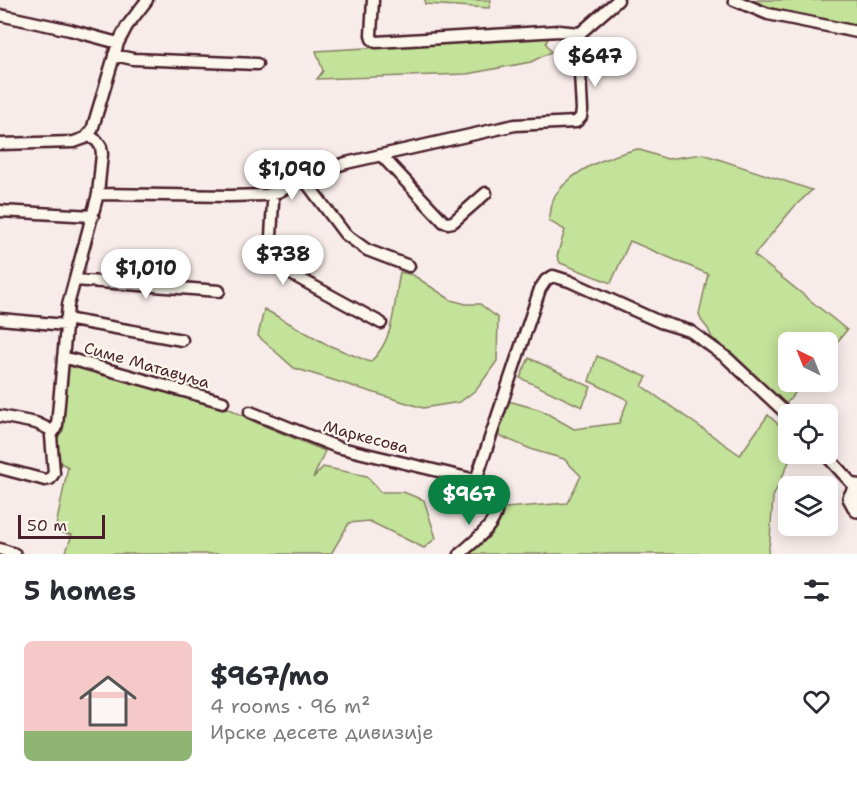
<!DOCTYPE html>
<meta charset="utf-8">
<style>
:root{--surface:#fff;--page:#f2f2f3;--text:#2b2b33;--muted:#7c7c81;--accent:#0b8043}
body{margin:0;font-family:"Shantell Sans",sans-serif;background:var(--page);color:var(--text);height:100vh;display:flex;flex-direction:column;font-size:22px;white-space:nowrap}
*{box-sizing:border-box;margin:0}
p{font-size:20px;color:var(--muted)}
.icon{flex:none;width:33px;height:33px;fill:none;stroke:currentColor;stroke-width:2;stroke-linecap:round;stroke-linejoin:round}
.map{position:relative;height:554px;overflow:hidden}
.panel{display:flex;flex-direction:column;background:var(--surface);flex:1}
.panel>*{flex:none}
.needle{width:39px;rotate:317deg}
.tools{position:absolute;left:778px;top:332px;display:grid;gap:12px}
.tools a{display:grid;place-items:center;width:60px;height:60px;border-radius:9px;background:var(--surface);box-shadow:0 3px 15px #0003;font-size:30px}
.scale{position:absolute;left:18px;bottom:15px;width:87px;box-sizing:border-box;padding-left:6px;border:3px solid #4a1f2b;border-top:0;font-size:16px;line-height:21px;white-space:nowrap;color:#4a1f2b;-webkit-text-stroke:4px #fbf7ec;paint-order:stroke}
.price{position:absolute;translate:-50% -51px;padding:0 14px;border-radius:21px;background:#fff;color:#222;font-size:20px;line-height:39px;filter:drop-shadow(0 2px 3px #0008)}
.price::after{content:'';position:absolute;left:50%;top:36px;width:18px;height:14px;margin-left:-9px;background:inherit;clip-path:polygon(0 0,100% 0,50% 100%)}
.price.selected{background:var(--accent);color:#fff}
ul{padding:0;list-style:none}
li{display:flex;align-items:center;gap:18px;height:150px;padding:0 24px}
li span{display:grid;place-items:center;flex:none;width:168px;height:120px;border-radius:9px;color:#555}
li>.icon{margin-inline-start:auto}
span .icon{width:72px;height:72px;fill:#fffc;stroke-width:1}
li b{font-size:26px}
h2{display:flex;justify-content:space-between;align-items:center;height:72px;padding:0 24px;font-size:26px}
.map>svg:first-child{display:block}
.green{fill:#c3e29a;stroke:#868062;stroke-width:1.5}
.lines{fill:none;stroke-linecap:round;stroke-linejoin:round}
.street-casing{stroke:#4a1f2b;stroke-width:15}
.secondary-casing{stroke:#4a1f2b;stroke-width:20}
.street{stroke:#fbf7ec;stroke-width:10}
.secondary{stroke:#fbf7ec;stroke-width:15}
.labels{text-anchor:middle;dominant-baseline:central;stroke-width:4.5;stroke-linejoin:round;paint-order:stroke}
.street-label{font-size:16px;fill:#4a1f2b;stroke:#fbf7ec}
</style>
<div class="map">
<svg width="857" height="554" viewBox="0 0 857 554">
<rect width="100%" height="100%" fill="#f8ecea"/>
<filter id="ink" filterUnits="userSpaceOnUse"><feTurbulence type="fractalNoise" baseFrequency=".0167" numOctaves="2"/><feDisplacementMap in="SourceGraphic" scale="12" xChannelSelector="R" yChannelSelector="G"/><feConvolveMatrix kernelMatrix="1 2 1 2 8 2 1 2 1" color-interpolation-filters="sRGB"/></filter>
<g filter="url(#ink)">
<path class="green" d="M425,0H491L489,8L425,4Z
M750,0H857V27L771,11Z
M549,37L546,43L551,52L531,62L467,74L317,79L323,71L316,51Z
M637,149L667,159L703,154L812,190L794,207L754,255L847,330L828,353V342H789V381H805L786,404L731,352L712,338L708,329L701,320L699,314L708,274L630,241L611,283L560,263L557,256L565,230L549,221C551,213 551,200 556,194C575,168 607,157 637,149Z
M400,272L413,275L451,300L466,304H480L498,318L497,361L477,389L460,402L423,408L294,368L258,336L264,309L328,345L370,362C395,341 394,302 400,272Z
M597,356L647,377L642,386L740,455L768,415L789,434V453H793L773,497L770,540L768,554H467L505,508L567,503L581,476L564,459L533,450L498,435L496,429L508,401L541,410L574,429L619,423L628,400L589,381Z
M529,358L591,387L582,407L520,378Z
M64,364L228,408L255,422L325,451L313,478L323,467L367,476L380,492H403L424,500L436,538L424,548L369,521L349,523L331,554H65L72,535L55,531L68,467L57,461L55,437L63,431Z"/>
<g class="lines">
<defs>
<path id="street" d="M373,0L371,35L372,39L376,42L559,31L579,33
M734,0L768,14L857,32
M0,15L70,30L118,43
M114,55L133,59L257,64
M0,144L74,142L85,138L92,130L118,43L127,26L147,0
M381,155L444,222L448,223L453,222L486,193
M303,178L345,234L367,250L409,266
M98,194L230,196L265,195L278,192L323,170L346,163L515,125L576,122L581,117L582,110L578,35L618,0
M272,194L273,202L270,254L271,263L381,323
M0,211L93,216
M75,280L219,291
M0,319L65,325
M66,319L182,340
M63,357L223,402
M250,412L337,447L476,480C485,483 489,488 494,496C506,519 475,540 460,554
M0,416L36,423L53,431
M824,453L856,488
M0,468L45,480L50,479L54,473L51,436L57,425L68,305L98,194L102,154L101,147L97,141L88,135
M476,480L540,289L546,280L553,276L569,281L660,322L690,331L727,358L789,416
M0,549L15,554"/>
<path id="secondary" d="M857,487L851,498L857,509"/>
</defs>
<use href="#street" class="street-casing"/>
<use href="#secondary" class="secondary-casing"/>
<use href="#street" class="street"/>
<use href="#secondary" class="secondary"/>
</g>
</g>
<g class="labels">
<g class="street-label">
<text transform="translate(147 365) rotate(16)">Симе Матавуља</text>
<text transform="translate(366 437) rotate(15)">Маркесова</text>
</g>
</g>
</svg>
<div class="tools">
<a><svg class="needle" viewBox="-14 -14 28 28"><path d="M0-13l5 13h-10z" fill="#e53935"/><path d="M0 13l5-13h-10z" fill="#7c7c81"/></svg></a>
<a><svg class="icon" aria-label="locate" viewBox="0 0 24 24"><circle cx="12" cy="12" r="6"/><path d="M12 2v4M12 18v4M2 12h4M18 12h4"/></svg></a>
<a><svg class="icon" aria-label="layers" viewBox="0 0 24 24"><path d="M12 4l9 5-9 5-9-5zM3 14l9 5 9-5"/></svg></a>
</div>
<div class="scale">50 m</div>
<b class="price" style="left:595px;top:88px">$647</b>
<b class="price" style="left:292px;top:201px">$1,090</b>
<b class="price" style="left:283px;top:286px">$738</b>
<b class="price" style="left:146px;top:300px">$1,010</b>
<b class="price selected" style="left:469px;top:526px">$967</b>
</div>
<section class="panel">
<h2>5 homes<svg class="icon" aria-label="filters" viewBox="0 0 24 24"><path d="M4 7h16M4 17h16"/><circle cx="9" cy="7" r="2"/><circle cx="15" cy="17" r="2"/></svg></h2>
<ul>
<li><span style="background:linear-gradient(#f6c9c9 75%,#8fb573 0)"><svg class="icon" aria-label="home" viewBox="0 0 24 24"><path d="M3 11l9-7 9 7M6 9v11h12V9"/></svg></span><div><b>$967/mo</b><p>4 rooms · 96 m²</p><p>Ирске десете дивизије</p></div><svg class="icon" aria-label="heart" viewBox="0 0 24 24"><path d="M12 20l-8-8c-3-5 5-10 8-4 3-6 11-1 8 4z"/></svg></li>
</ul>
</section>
